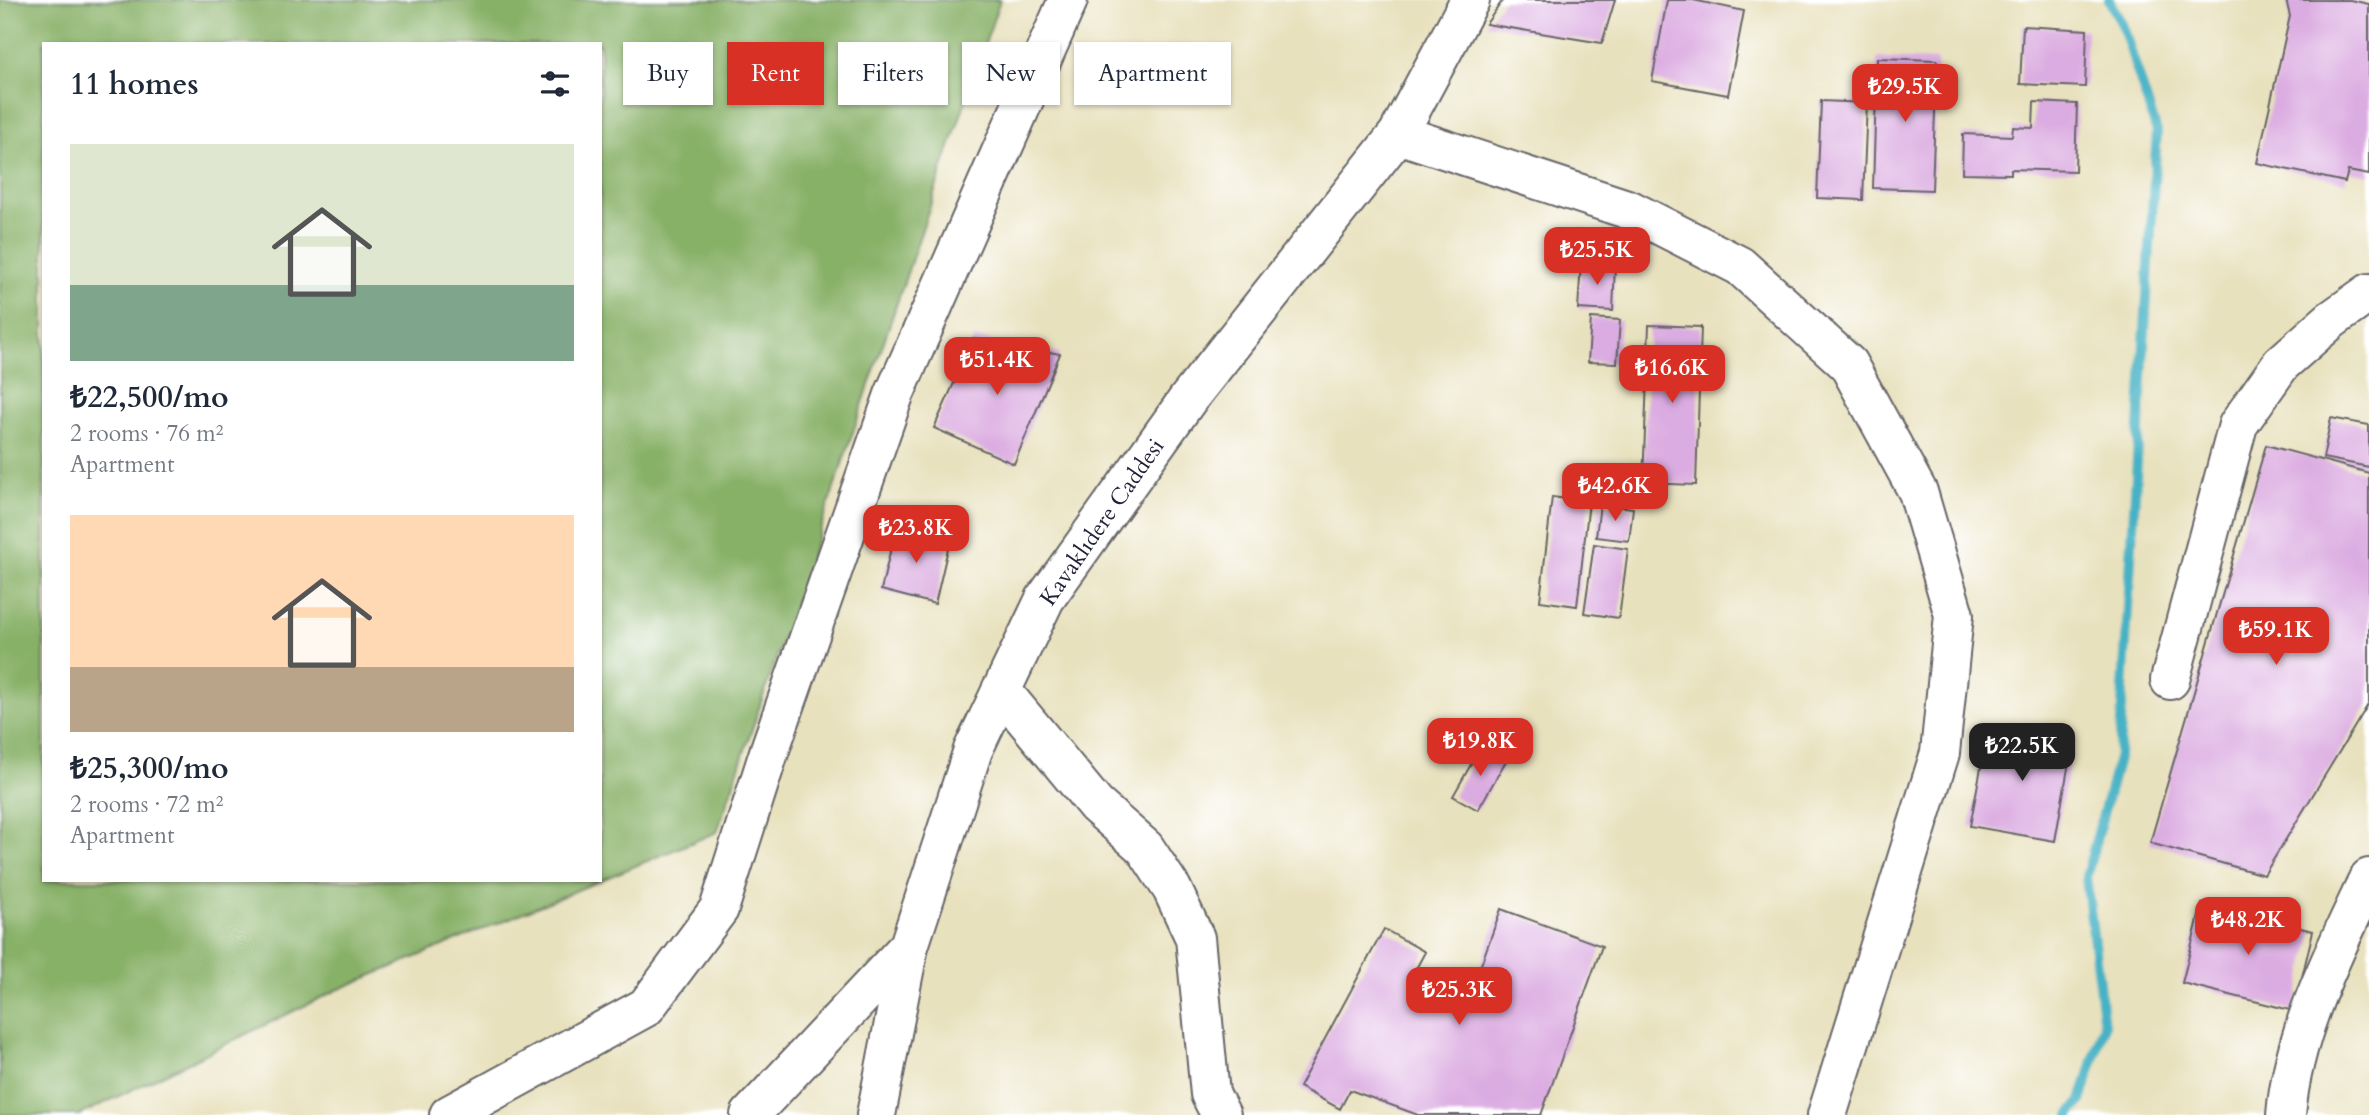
<!DOCTYPE html>
<meta charset="utf-8">
<style>
:root{--surface:#fff;--page:#f2f2f3;--text:#1f2937;--muted:#747a83;--accent:#d93025}
body{margin:0;font-family:Cardo,serif;background:var(--page);color:var(--text);height:100vh;display:flex;flex-direction:column;font-size:26px;white-space:nowrap}
*{box-sizing:border-box;margin:0}
p{font-size:23px;color:var(--muted)}
.icon{flex:none;width:38px;height:38px;fill:none;stroke:currentColor;stroke-width:2;stroke-linecap:round;stroke-linejoin:round}
.map{position:relative;flex:1;overflow:hidden}
.drawer{position:absolute;left:42px;top:42px;width:560px;height:840px;display:flex;flex-direction:column;background:var(--surface);border-radius:0px;box-shadow:0 2px 5px #0004}
.drawer>*{flex:none}
.top-card{position:absolute;left:623px;top:42px;width:665px;height:63px;display:flex;gap:14px}
.price{position:absolute;translate:-50% -60px;padding:0 16px;border-radius:14px;background:var(--accent);color:#fff;font-size:23px;line-height:46px;filter:drop-shadow(0 2px 4px #0008)}
.price::after{content:'';position:absolute;left:50%;top:42px;width:21px;height:16px;margin-left:-10px;background:inherit;clip-path:polygon(0 0,100% 0,50% 100%)}
.price.current{background:#222;color:#fff}
ul{padding:0;list-style:none}
li{display:grid;align-content:center;gap:14px;height:371px;padding:0 28px}
li span{display:grid;place-items:center;height:217px;border-radius:0px;color:#555}
li>.icon{margin-inline-start:auto}
span .icon{width:126px;height:126px;fill:#fffc;stroke-width:1}
li b{font-size:30px}
h2{display:flex;justify-content:space-between;align-items:center;height:84px;padding:0 28px;font-size:30px}
.pill{padding:0 24px;border-radius:0px;background:var(--surface);box-shadow:0 2px 5px #0004;font-size:24px;line-height:63px}
.pill.current{background:var(--accent);color:#fff}
.map>svg:first-child{display:block}
.forest{fill:#88b168;stroke:#556a52;stroke-width:2;fill-rule:evenodd}
.lines{fill:none;stroke-linecap:round;stroke-linejoin:round}
.stream{stroke:#47b2c5;stroke-width:10}
.building{fill:#dbace1}
.minor-casing{stroke:#676568;stroke-width:42}
.minor{stroke:#fff;stroke-width:38}
.labels{text-anchor:middle;dominant-baseline:central;stroke-width:7;stroke-linejoin:round;paint-order:stroke}
.street-label{font-size:23px;fill:#22223b;stroke:#fff}
</style>
<div class="map">
<svg width="2369" height="1115" viewBox="0 0 2369 1115">
<rect width="100%" height="100%" fill="#fff"/>
<filter id="ink" filterUnits="userSpaceOnUse"><feTurbulence type="fractalNoise" baseFrequency=".0143" numOctaves="2"/><feDisplacementMap in="SourceGraphic" scale="14" xChannelSelector="R" yChannelSelector="G"/><feConvolveMatrix kernelMatrix="1 2 1 2 8 2 1 2 1" color-interpolation-filters="sRGB"/></filter>
<filter id="wash" filterUnits="userSpaceOnUse"><feTurbulence type="fractalNoise" baseFrequency=".00686" numOctaves="4" result="noise"/><feDisplacementMap in="SourceGraphic" scale="28" xChannelSelector="R" yChannelSelector="G"/><feGaussianBlur stdDeviation="1.57" result="paint"/><feColorMatrix in="noise" values="0 0 0 0 0 0 0 0 0 0 0 0 0 0 0 0 0 1.4 0 .05"/><feComposite in="paint" operator="in"/></filter>
<g filter="url(#wash)">
<rect width="100%" height="100%" fill="#e8e1bd"/>
<path class="forest" d="M0,0H1000L717,832L337,990L80,1115H0ZM44,44H600V880H44Z"/>
<g class="lines">
<path class="stream" d="M2070,1115L2081,1101L2104,1025L2086,877L2119,755L2157,132L2122,24L2109,0"/>
</g>
<g id="blocks">
<path class="building" d="M1503,0H1615L1602,43L1486,24Z
M1667,0H1693L1744,11L1728,95L1652,81Z
M2286,0H2350L2369,4V175L2348,171L2345,182L2257,163L2290,16Z
M2023,26L2087,30L2085,87L2020,84Z
M1877,58L1937,60L1932,190L1873,188Z
M1821,101L1867,103L1863,200L1817,198Z
M2034,102L2077,104L2075,171L2011,169V174L1962,173L1963,134L2012,136L2013,127L2033,128Z
M1581,263L1615,264L1613,311L1578,309Z
M1591,318L1620,320L1617,363L1588,362Z
M1649,325L1701,327L1696,485L1643,483Z
M974,338L1060,354L1014,464L934,428Z
M2331,418L2369,425V467L2323,458Z
M2266,445L2369,473V703L2264,875L2150,843Z
M1552,497L1589,502L1577,606L1540,601Z
M1600,504L1633,508L1629,541L1596,537Z
M896,527L950,540L935,604L881,590Z
M1594,544L1628,549L1619,618L1584,613Z
M1989,725L2073,740L2055,841L1970,826Z
M1482,745L1507,759L1478,810L1453,796Z
M2202,904L2313,931L2294,1011L2182,983Z
M1501,909L1602,946L1541,1115H1418L1350,1090L1340,1109L1299,1087L1384,929L1425,952L1411,978L1469,998Z"/>
</g>
</g>
<g filter="url(#ink)">
<use href="#blocks" fill-opacity="0" stroke="#676568" stroke-width="2"/>
<g class="lines">
<defs>
<path id="minor" d="M1398,134L1630,210L1740,266L1848,364L1918,492L1954,615L1940,753L1827,1115
M2170,680L2238,425L2281,364L2331,320L2369,293
M1001,690L1096,805L1145,848L1172,889L1195,938L1210,1094L1221,1115
M449,1115L646,1007L719,909L770,749L894,395L1068,0
M750,1115L909,946
M876,1115L909,946L973,750L1045,599L1188,399L1398,134L1470,0
M2286,1115C2293,1031 2334,953 2369,878"/>
</defs>
<use href="#minor" class="minor-casing"/>
<use href="#minor" class="minor"/>
</g>
</g>
<g class="labels">
<g class="street-label">
<text transform="translate(1102 522) rotate(-55)">Kavaklıdere Caddesi</text>
</g>
</g>
</svg>
<b class="price" style="left:1905px;top:124px">₺29.5K</b>
<b class="price" style="left:1597px;top:287px">₺25.5K</b>
<b class="price" style="left:997px;top:397px">₺51.4K</b>
<b class="price" style="left:1672px;top:405px">₺16.6K</b>
<b class="price" style="left:1615px;top:523px">₺42.6K</b>
<b class="price" style="left:916px;top:565px">₺23.8K</b>
<b class="price" style="left:2276px;top:667px">₺59.1K</b>
<b class="price" style="left:1480px;top:778px">₺19.8K</b>
<b class="price current" style="left:2022px;top:783px">₺22.5K</b>
<b class="price" style="left:2248px;top:957px">₺48.2K</b>
<b class="price" style="left:1459px;top:1027px">₺25.3K</b>
<div class="top-card">
<a class="pill">Buy</a>
<a class="pill current">Rent</a>
<a class="pill">Filters</a>
<a class="pill">New</a>
<a class="pill">Apartment</a>
</div>
<section class="drawer">
<h2>11 homes<svg class="icon" aria-label="filters" viewBox="0 0 24 24"><path d="M4 7h16M4 17h16"/><circle cx="9" cy="7" r="2"/><circle cx="15" cy="17" r="2"/></svg></h2>
<ul>
<li><span style="background:linear-gradient(#dfe7d0 65%,#7fa58c 0)"><svg class="icon" aria-label="home" viewBox="0 0 24 24"><path d="M3 11l9-7 9 7M6 9v11h12V9"/></svg></span><div><b>₺22,500/mo</b><p>2 rooms · 76 m²</p><p>Apartment</p></div></li>
<li><span style="background:linear-gradient(#ffd9b3 70%,#b9a48a 0)"><svg class="icon" aria-label="home" viewBox="0 0 24 24"><path d="M3 11l9-7 9 7M6 9v11h12V9"/></svg></span><div><b>₺25,300/mo</b><p>2 rooms · 72 m²</p><p>Apartment</p></div></li>
</ul>
</section>
</div>
